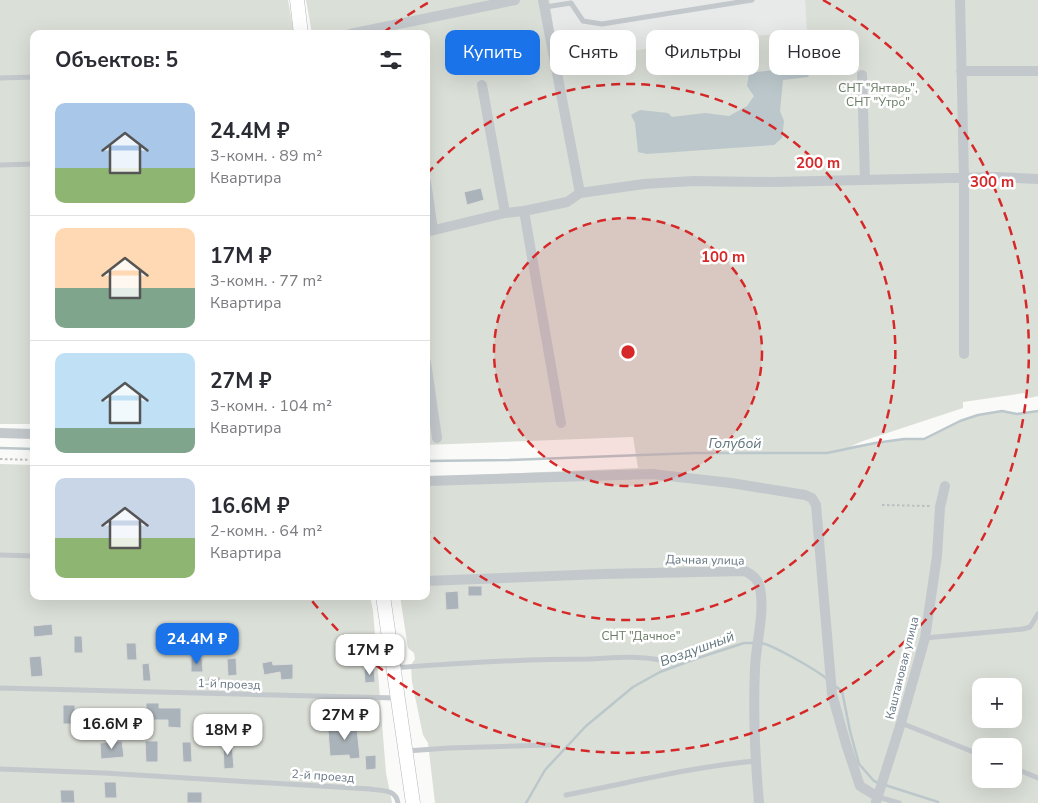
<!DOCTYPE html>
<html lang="ru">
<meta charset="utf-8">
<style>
:root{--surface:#fff;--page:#f7f7f7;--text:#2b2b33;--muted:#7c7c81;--line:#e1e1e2;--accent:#1a73e8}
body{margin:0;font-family:"Nunito Sans",sans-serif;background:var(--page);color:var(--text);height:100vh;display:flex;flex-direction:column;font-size:19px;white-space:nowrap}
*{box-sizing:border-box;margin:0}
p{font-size:16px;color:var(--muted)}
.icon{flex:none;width:28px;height:28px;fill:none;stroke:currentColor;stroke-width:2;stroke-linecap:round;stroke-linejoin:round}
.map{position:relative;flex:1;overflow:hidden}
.details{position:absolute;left:30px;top:30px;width:400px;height:570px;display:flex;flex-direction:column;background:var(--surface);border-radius:10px;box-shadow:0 5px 20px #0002}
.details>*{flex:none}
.top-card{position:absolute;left:445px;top:30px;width:475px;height:45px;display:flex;gap:10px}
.tools{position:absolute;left:972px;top:678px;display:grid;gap:10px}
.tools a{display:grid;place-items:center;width:50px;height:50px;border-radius:10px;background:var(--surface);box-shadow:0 5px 20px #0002;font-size:25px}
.price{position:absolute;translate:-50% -42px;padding:0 11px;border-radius:10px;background:#fff;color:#222;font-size:16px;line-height:32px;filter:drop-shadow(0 1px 2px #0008)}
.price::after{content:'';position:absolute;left:50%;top:30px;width:15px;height:11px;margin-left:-8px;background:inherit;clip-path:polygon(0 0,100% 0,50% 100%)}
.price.current{background:var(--accent);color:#fff}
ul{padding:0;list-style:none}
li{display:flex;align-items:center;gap:15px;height:125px;padding:0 25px}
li+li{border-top:1px solid var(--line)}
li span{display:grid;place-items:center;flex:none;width:140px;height:100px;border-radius:10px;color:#555}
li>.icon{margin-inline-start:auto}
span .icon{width:60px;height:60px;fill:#fffc;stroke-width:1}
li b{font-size:21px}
h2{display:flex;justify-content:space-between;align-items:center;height:60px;padding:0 25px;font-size:21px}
.chip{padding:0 18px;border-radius:10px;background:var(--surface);box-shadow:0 5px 20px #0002;font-size:18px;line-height:45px}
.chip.current{background:var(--accent);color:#fff}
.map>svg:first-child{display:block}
.built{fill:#e8e9e9}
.green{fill:#dadfd7;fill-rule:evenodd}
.water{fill:#bbc7cb}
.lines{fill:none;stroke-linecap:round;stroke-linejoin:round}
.stream{stroke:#bbc7cb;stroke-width:2.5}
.building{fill:#aab3b9;stroke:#dcdcda}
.secondary-casing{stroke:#b3babf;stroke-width:15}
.path{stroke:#bbbfc2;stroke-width:2;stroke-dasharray:2.5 2.5;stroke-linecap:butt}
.lane{stroke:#c3c8cc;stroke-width:5}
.street{stroke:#c3c8cc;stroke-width:10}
.secondary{stroke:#fff;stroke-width:14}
.ring{fill:none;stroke:#d62828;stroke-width:2.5;stroke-dasharray:9 6}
.labels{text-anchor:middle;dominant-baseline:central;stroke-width:5;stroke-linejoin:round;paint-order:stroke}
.park-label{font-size:12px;fill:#687a64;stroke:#fff}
.street-label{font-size:12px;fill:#657683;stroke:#fff}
.water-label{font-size:14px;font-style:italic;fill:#60757c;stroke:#fff}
.centre{fill:#d62828;stroke:#fff;stroke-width:2.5}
.ring-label{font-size:15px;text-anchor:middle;font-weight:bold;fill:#d62828;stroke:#fff;stroke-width:5;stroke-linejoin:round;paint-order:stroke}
</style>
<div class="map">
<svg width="1038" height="803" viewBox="0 0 1038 803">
<rect width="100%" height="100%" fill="#fafaf8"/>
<path class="built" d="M550,0H805L808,32L704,39L558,63Z"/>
<path class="green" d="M0,0H288L294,34H34V424H0Z
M306,0H550L558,63L704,39L807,32L805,0H1038V396L1029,398L1024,393L963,402V408L863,441L851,446L904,439H924L960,421L978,415L1002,411L1017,414L1038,411V803H435L428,743L423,735L412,682L411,665L415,659L414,653L408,648L400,596H426V477L638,468L633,437L426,445V34H312ZM981,686H1014V719H981ZM981,746H1014V779H981Z
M0,464L34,465V596H370L373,611L386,773L392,803H0Z"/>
<path class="water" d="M812,68L808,77L783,80L780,111L784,121L782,138L774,145L647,154L638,152L635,123L631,115L640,110L668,113L672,117L705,113L729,116L747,106L754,96L747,86L749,73L781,69Z"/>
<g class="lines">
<path class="stream" d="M0,448L34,449
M426,461L510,460L695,453H827L875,443L904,439H924L960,421L978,415L1002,411L1017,414L1038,411
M760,643C770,643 818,671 827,679
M835,686L842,691L850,731L859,764L874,781L879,783
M885,785L938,802
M526,803L545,770L586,726L633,687L660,672L698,658L744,643H754"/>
</g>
<path class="building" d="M481,188L484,200L467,205L464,192Z
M468,586H482V596H468Z
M458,591L459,609L446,610L445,592Z
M52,624L53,635L34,637L33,626Z
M74,636H82L83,653H74Z
M126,643H136L137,660H127Z
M41,656L43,676L31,677L29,657Z
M191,658H202L203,672H191Z
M236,658L237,675L228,676L227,659Z
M272,661L273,665L293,664V679L281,680L280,672L264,675L262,663Z
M149,663L151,681H143L142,664Z
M374,668L375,682L365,683L364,669Z
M208,677H220L221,688L208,689Z
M146,703H159V708H181V728L168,727V720H146Z
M63,705H75V724H63Z
M241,715H252L253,733H241Z
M356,719L360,758L350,759L349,755L330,756L328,730L346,729L345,721Z
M122,741L124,757L101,759L100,743Z
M145,741H158V762H146Z
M182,742H191L192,762H183Z
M223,744H232L234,768L224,769Z
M376,755V769L366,770L365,756Z
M104,782H116L117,798H105Z
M60,790H74L75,803H61Z
M187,792H202V803H187Z"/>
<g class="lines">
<defs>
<path id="secondary" d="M297,0L301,34
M383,596L413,803"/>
</defs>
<use href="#secondary" class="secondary-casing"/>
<path class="path" d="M0,459L34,460
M882,505L930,506"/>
<path class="lane" d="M545,7L571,3L583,21L602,24L752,0
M0,78L34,77
M0,165L34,164
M0,555L34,556
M925,638L1023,629L1030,627L1038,614
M393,668C458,663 523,659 588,659C616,658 645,654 671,663
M0,688L397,698
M901,723L981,755
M406,751L449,748L550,745
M1014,768L1038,778
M0,769L104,773L370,789C382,791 396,789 398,803
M566,795C629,783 691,767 755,761
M878,797L899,803"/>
<path class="street" d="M543,0L580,193
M960,0L964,178V354
M350,34L515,0
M961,71H1038
M862,75L865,180
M482,85L505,213
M426,182L433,230
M524,211L561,423
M426,232L505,213L524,211L567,202L580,193L644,184L693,181L773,182L996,177L1038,179
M426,362L437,438
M0,433L34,434
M426,481L652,474L731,483L805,495L812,498L816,505L832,694L846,744L860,786L878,797
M426,581L603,574L745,571C753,575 758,579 760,588C765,614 756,642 755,668C753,713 755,758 759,803
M876,802L901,723L925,638L937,556L940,507L945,486"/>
<use href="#secondary" class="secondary"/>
</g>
<circle cx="628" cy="352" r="134" fill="#d62828" fill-opacity=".12"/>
<g class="ring">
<circle cx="628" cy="352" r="134"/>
<path d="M427 174A268 268 0 1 1 427 530"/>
<path d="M383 33A402 402 0 0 1 433 0M823 0A402 402 0 1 1 309 597"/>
</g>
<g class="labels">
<g class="park-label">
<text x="878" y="88">СНТ "Янтарь",<tspan x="878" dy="14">СНТ "Утро"</tspan></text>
<text x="641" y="636">СНТ "Дачное"</text>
</g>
<g class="street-label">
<text transform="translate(705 560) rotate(1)">Дачная улица</text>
<text transform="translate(902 668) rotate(-76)">Каштановая улица</text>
<text transform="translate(229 684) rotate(2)">1-й проезд</text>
<text transform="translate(323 776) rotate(4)">2-й проезд</text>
</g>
<g class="water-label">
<text x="735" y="443">Голубой</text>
<text transform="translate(697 649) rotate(-20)">Воздушный</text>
</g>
</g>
<circle cx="628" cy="352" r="8" class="centre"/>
<g class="ring-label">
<text x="818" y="168">200 m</text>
<text x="992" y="187">300 m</text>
<text x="723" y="262">100 m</text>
</g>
</svg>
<div class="tools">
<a>+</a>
<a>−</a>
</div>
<b class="price current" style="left:197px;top:665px">24.4M ₽</b>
<b class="price" style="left:370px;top:676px">17M ₽</b>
<b class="price" style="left:345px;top:741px">27M ₽</b>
<b class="price" style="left:112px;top:750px">16.6M ₽</b>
<b class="price" style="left:228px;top:756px">18M ₽</b>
<div class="top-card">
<a class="chip current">Купить</a>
<a class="chip">Снять</a>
<a class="chip">Фильтры</a>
<a class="chip">Новое</a>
</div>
<section class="details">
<h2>Объектов: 5<svg class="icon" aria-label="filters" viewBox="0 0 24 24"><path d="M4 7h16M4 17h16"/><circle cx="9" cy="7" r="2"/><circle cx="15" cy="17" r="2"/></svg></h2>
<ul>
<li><span style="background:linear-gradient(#a9c7e8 65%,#8fb573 0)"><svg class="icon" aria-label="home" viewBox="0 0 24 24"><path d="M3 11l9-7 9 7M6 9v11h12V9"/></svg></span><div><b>24.4M ₽</b><p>3-комн. · 89 m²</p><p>Квартира</p></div></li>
<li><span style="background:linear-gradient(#ffd9b3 60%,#7fa58c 0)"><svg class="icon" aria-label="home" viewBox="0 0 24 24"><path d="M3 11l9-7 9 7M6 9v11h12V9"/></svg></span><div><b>17M ₽</b><p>3-комн. · 77 m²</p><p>Квартира</p></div></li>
<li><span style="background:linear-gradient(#bfe0f5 75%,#7fa58c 0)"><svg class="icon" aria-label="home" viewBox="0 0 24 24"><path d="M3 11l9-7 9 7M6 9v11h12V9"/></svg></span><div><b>27M ₽</b><p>3-комн. · 104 m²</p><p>Квартира</p></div></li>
<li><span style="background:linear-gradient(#c9d6e8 60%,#8fb573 0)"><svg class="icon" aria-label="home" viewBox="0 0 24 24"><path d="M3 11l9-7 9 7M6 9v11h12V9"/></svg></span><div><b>16.6M ₽</b><p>2-комн. · 64 m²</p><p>Квартира</p></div></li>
</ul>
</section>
</div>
